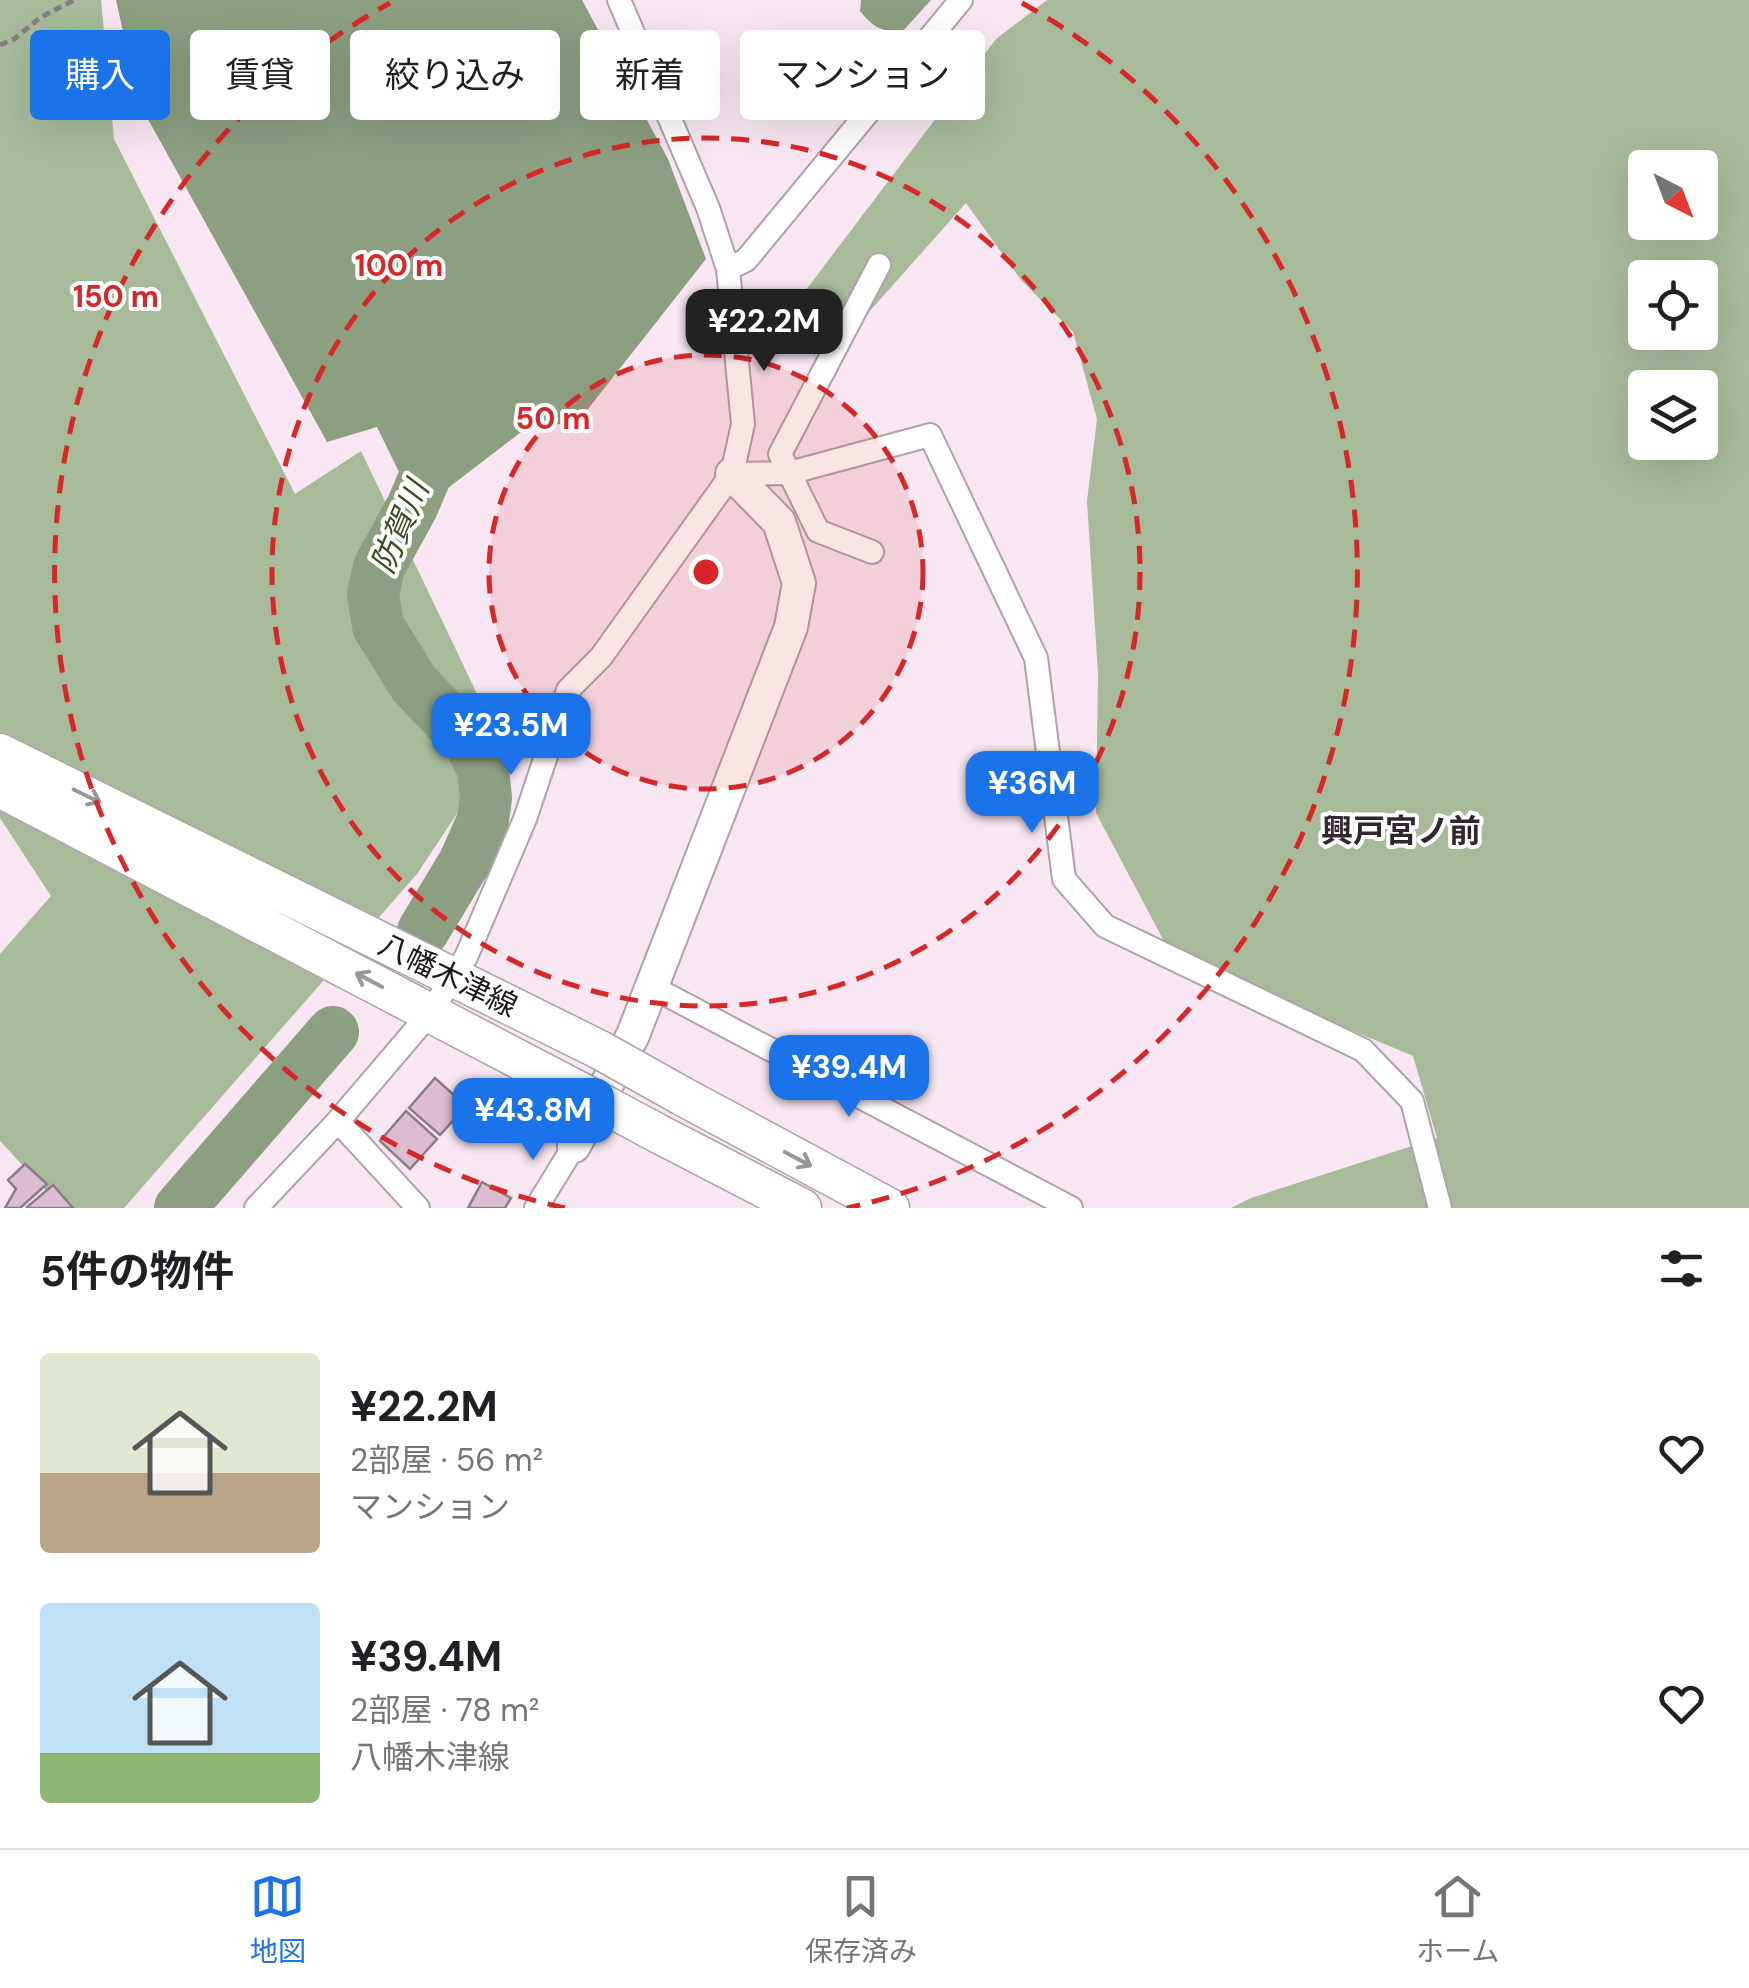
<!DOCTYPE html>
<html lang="ja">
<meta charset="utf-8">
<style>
:root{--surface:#fff;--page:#f2f2f2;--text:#202124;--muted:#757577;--line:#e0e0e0;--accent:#1a73e8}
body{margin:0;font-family:"DM Sans","Noto Sans JP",sans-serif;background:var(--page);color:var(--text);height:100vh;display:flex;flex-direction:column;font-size:38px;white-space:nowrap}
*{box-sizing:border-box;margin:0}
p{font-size:32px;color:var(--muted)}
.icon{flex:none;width:55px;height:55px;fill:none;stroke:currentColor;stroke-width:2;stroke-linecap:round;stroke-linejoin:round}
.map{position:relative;height:1208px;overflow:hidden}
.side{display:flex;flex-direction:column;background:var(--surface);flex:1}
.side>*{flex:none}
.banner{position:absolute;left:30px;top:30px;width:1000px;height:90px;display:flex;gap:20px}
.needle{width:65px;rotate:138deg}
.fabs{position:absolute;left:1628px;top:150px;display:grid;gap:20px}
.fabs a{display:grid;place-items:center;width:90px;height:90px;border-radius:10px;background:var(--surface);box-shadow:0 10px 40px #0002;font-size:50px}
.price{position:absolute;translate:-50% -85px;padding:0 22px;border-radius:20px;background:var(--accent);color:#fff;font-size:32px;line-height:65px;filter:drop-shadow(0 2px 5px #0008)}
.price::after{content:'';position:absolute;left:50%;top:60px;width:30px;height:22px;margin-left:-15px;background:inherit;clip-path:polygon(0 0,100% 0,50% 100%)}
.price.active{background:#222;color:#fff}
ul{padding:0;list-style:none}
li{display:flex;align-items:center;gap:30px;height:250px;padding:0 40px}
li span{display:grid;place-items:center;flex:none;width:280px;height:200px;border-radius:10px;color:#555}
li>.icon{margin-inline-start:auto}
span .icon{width:120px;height:120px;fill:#fffc;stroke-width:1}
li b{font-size:42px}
h2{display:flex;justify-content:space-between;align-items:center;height:120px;padding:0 40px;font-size:42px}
.tag{padding:0 35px;border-radius:10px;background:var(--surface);box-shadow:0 10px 40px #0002;font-size:35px;line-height:90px}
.tag.active{background:var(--accent);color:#fff}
.tabs{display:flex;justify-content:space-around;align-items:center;height:140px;border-top:2px solid var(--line);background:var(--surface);font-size:28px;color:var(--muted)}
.tabs a{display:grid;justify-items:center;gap:5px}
.tabs .active{color:var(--accent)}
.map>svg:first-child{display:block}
.forest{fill:#a7bb9b;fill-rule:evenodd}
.water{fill:#8c9f80}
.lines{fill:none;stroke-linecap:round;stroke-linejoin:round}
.river{stroke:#8c9f80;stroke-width:52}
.building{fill:#ddbcd2;stroke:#8b7c86;stroke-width:2.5}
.street-casing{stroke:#b0a1aa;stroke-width:26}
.secondary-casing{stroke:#b0a1aa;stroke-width:36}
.primary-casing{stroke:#b0a1aa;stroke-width:41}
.path{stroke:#897d85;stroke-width:5;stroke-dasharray:8 5;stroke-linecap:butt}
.street{stroke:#fff;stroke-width:22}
.secondary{stroke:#fff;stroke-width:32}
.primary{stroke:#fff;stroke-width:38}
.primary-bridge-casing{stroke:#b0a1aa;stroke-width:41;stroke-linecap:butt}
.primary-bridge{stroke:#fff;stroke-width:38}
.oneway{stroke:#999798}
.ring{fill:none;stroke:#d62828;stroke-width:5;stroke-dasharray:18 12}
.labels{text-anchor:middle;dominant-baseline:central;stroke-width:8;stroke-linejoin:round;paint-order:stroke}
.street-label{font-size:30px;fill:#1d171b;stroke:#fff}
.water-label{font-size:32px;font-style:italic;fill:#365022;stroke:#fff}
.neighbourhood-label{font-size:32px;font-weight:bold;fill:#33272f;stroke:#fff}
.centre{fill:#d62828;stroke:#fff;stroke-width:5}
.ring-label{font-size:30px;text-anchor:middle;font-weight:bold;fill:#d62828;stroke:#fff;stroke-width:8;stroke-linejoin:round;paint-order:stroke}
</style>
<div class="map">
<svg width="1749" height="1208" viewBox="0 0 1749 1208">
<rect width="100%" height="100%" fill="#f8e7f2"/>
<path class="forest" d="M0,0H101L114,139L295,494L361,451L502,746L417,874L124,1208H62L0,1141V954L51,896L0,818Z
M1047,0H1749V1208H1231L1251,1198L1437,1138L1413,1056L1239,983L1166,945L1096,813L1098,673L1087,501L1097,419L1073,332L1021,280L966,203L836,349L793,307L996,39ZM1645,168H1700V222H1645ZM1645,278H1700V332H1645ZM1645,388H1700V442H1645Z"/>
<path class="water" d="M116,0H582L668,159L706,259L577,423L529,426L418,511L377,427L327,442L139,103Z
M861,0H931L902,32C882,32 873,27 860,11Z"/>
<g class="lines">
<path class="river" d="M423,931L464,863L483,820L486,798L483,769L470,743L414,684L378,626L373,594L379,567L412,507L442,437
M180,1208L333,1032"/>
</g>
<path class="building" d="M435,1078L466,1106L440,1135L409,1108Z
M406,1111L437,1139L410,1169L380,1141Z
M25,1164L47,1184L20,1208H5L16,1189L8,1180Z
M482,1182L511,1198L505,1208H468Z
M53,1185L73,1208H28L27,1207Z"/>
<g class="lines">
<defs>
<path id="street" d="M728,269L746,260L961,0
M732,474L789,473L930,435L1036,658L1064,879L1105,926L1363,1050L1412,1101L1440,1208
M872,552L818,531L780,454L879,265
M652,987L1071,1208
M338,1121L430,1013L466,957L525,819L568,690L601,657L732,474L743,424L728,269L708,208L619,0
M256,1208L338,1121L418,1208
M536,1208L574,1146"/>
<path id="secondary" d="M574,1146L633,1035L791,627L799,583L779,522L732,474"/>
<path id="primary" d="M0,753L600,1050
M0,788L579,1091
M682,1096L890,1208
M661,1135L802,1208"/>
</defs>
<use href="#street" class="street-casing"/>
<use href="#secondary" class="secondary-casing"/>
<use href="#primary" class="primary-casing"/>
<path class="path" d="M0,45L14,39L41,17L74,0"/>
<use href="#street" class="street"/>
<use href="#secondary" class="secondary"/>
<use href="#primary" class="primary"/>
<defs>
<path id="primary-bridge" d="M600,1050L682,1096
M579,1091L661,1135"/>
</defs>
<use href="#primary-bridge" class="primary-bridge-casing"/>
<use href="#primary-bridge" class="primary-bridge"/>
</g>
<defs><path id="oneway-shaft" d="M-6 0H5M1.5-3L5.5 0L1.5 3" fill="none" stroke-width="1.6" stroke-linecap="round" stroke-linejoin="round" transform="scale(2.5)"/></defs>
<g class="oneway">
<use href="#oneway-shaft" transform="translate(87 796) rotate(26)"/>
<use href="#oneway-shaft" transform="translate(369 980) rotate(-152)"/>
<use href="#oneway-shaft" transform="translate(798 1159) rotate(28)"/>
</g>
<circle cx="706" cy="572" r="217" fill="#d62828" fill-opacity=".12"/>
<g class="ring">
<circle cx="706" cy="572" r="217"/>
<circle cx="706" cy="572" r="434"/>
<path d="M565 1208A651 651 0 0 1 390 3M1022 3A651 651 0 0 1 847 1208"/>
</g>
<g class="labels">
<g class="street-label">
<text transform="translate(448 975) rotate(26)">八幡木津線</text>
</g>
<g class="water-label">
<text transform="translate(400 527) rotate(-67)">防賀川</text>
</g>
<g class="neighbourhood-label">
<text x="1401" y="831">興戸宮ノ前</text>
</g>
</g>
<circle cx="706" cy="572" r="15" class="centre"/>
<g class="ring-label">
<text x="399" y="276">100 m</text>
<text x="116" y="307">150 m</text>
<text x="553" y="429">50 m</text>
</g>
</svg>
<div class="fabs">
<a><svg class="needle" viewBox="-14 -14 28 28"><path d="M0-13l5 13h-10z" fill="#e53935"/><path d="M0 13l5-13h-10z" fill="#757577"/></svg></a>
<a><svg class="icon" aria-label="locate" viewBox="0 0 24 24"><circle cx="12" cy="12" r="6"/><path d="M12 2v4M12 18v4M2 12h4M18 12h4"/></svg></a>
<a><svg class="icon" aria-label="layers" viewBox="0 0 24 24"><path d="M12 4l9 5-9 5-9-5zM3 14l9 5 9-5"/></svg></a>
</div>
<b class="price active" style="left:764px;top:374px">¥22.2M</b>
<b class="price" style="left:511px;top:778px">¥23.5M</b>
<b class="price" style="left:1032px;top:836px">¥36M</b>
<b class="price" style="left:849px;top:1120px">¥39.4M</b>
<b class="price" style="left:533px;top:1163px">¥43.8M</b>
<div class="banner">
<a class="tag active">購入</a>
<a class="tag">賃貸</a>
<a class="tag">絞り込み</a>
<a class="tag">新着</a>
<a class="tag">マンション</a>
</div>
</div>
<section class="side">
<h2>5件の物件<svg class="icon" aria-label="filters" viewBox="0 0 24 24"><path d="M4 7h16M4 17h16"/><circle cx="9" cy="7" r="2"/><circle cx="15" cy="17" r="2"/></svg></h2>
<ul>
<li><span style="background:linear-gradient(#dfe7d0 60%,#b9a48a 0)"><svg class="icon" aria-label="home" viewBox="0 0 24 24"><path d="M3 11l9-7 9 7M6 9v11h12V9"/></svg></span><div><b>¥22.2M</b><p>2部屋 · 56 m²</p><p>マンション</p></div><svg class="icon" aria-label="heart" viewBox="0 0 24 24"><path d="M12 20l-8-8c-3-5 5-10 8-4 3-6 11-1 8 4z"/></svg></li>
<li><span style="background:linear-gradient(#bfe0f5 75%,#8fb573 0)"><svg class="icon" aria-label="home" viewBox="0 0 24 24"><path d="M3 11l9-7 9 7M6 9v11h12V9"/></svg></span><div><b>¥39.4M</b><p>2部屋 · 78 m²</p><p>八幡木津線</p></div><svg class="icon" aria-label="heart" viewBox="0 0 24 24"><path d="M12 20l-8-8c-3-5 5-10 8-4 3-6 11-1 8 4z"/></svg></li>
</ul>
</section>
<nav class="tabs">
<a class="active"><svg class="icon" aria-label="map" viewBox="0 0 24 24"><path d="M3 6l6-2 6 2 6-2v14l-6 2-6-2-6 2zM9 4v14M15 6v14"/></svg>地図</a>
<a><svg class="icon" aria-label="saved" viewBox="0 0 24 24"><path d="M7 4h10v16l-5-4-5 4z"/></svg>保存済み</a>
<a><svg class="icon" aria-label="home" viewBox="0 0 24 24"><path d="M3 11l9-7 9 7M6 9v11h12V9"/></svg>ホーム</a>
</nav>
